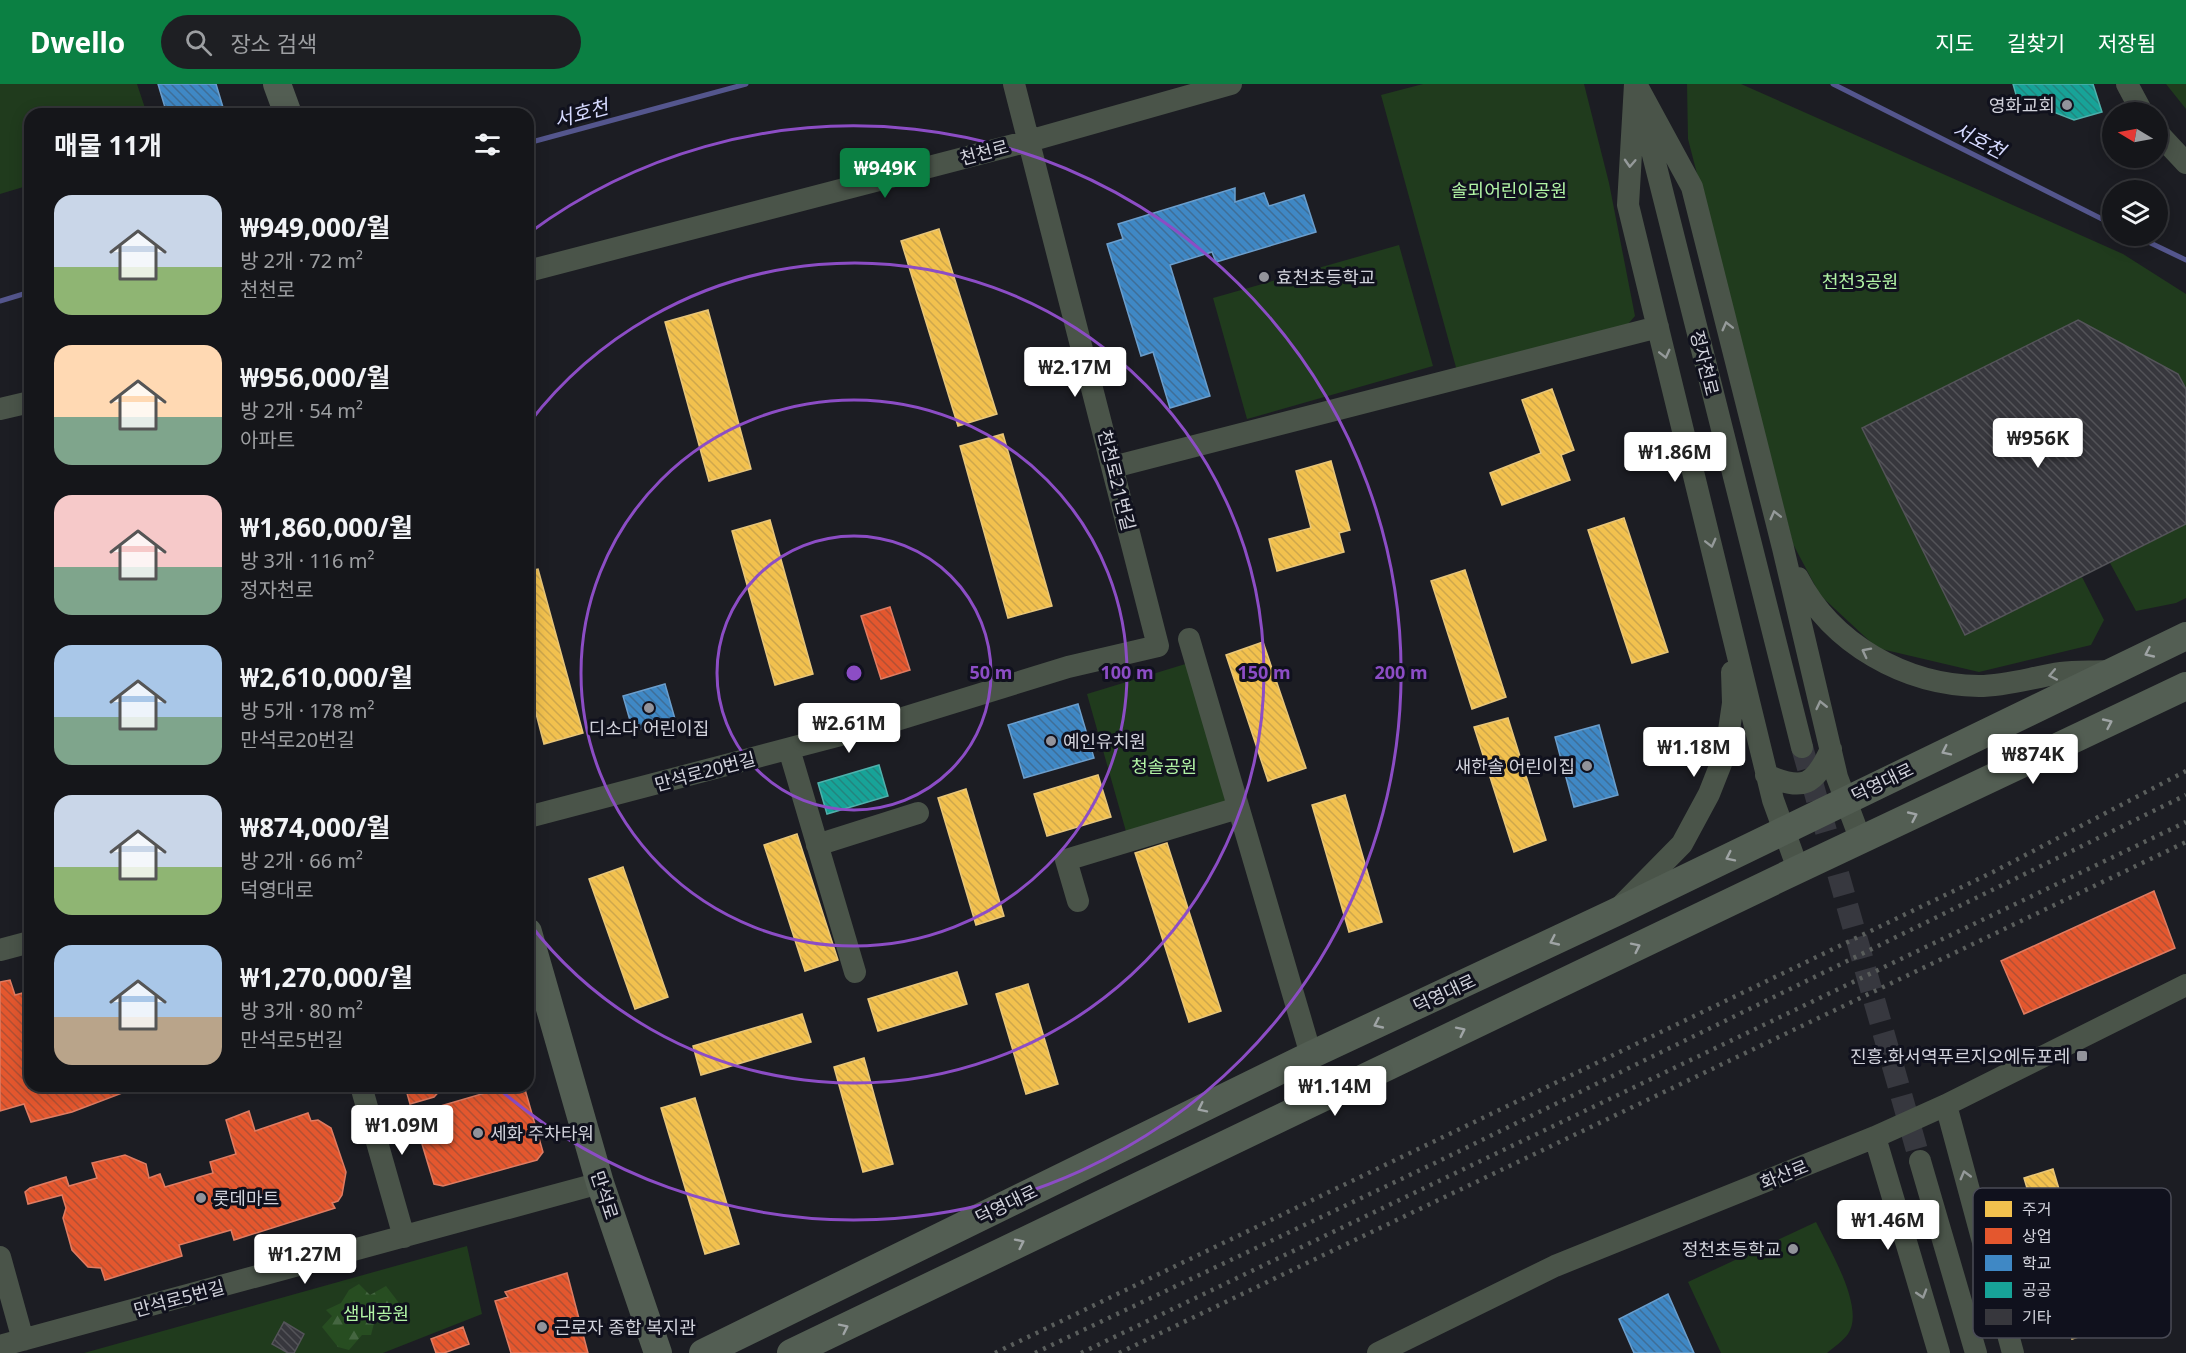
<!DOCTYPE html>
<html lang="ko">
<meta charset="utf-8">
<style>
:root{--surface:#15161a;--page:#1e1f23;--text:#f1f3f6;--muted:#9d9fa2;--line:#343539;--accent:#0b8043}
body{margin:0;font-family:"Noto Sans","Noto Sans KR",sans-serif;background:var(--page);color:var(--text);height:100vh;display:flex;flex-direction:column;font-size:22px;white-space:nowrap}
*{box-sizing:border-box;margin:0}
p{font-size:20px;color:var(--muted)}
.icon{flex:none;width:33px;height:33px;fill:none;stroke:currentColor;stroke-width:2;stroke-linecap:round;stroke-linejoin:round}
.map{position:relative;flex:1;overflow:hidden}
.panel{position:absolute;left:24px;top:24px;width:510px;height:984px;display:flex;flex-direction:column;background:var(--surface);border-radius:18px;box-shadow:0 3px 15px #0003,0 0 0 2px var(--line)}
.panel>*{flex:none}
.needle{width:39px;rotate:280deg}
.fabs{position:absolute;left:2102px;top:18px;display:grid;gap:12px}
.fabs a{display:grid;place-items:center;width:66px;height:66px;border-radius:50%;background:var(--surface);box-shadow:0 3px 15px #0003,0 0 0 2px var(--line);font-size:30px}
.price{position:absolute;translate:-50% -51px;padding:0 14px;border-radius:6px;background:#fff;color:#222;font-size:20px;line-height:39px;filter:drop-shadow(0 2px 3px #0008)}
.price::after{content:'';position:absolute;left:50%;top:36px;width:18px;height:14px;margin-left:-9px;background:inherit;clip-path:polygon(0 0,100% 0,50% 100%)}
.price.on{background:var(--accent);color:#fff}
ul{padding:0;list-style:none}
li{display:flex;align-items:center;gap:18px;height:150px;padding:0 30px}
li span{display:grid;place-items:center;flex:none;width:168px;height:120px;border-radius:18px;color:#555}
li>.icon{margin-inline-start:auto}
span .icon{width:72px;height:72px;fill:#fffc;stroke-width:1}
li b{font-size:26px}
h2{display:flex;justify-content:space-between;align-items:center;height:72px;padding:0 30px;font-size:26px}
header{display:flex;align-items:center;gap:36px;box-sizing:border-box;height:84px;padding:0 30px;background:var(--accent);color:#fff}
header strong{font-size:28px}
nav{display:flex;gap:33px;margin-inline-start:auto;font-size:21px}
.search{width:420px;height:54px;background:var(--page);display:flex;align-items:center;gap:15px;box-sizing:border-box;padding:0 21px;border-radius:33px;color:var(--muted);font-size:22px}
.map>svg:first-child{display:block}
.green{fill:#203b1d}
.forest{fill:url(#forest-firs)}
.homes{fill:url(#homes-back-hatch);stroke:#e8c679;stroke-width:1.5}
.shops{fill:url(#shops-back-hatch);stroke:#df7c62;stroke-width:1.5}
.schools{fill:url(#schools-back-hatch);stroke:#6b9ecc;stroke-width:1.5}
.public{fill:url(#public-back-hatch);stroke:#4fb1ac;stroke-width:1.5}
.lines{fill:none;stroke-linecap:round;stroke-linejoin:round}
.stream{stroke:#54568d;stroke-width:5}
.building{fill:url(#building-back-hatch);stroke:#545459;stroke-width:1.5}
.minor-tunnel{stroke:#37383f;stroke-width:22;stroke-dasharray:22 11;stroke-linecap:butt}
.minor{stroke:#4a5449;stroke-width:22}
.major{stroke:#535e53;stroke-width:28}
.rail{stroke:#5a5e5c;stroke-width:4.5;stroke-dasharray:3 6;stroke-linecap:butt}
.oneway{stroke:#959a9a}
.oneway2{stroke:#9fa4a5}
.ring{fill:none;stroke:#8c4dc5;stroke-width:3}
.poi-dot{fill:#92939b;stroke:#10111d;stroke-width:2}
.labels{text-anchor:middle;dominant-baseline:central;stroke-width:6;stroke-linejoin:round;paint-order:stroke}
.poi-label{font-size:18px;fill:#d2d3dc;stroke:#10111d;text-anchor:start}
.street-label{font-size:18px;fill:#d2d3dc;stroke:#10111d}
.park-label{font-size:18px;fill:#b1f4a5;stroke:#10111d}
.water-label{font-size:20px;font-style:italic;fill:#d6daff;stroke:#10111d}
.key{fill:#10111d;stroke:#4a4b56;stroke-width:1.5}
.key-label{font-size:16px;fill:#d2d3dc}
.centre{fill:#8c4dc5;stroke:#10111d;stroke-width:3}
.ring-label{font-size:18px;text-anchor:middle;font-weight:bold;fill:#8c4dc5;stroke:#10111d;stroke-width:6;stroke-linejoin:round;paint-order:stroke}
</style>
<header>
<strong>Dwello</strong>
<div class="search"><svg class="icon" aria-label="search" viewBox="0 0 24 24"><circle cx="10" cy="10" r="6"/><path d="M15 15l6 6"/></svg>장소 검색</div>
<nav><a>지도</a><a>길찾기</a><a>저장됨</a></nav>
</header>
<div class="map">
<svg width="2186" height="1269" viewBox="0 0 2186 1269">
<defs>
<pattern id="forest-firs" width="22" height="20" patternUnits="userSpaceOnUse" patternTransform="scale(1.5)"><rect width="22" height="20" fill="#274d21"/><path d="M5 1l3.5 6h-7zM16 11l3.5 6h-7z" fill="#456641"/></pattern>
<pattern id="homes-back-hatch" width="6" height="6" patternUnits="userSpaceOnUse" patternTransform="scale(1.5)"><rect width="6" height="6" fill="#f2c14e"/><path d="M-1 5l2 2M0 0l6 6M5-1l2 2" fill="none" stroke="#cea74c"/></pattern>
<pattern id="shops-back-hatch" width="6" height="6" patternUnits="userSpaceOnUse" patternTransform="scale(1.5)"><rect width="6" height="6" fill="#e4572e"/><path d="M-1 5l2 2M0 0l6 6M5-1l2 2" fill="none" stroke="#b25034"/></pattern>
<pattern id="schools-back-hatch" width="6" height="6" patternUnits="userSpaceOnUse" patternTransform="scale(1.5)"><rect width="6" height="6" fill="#3f88c5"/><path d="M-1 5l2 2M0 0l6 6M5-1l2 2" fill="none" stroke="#3f6e97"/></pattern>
<pattern id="public-back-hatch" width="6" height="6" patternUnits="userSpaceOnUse" patternTransform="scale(1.5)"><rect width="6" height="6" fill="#17a398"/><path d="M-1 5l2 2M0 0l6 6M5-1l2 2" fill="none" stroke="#23857e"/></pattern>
<pattern id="building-back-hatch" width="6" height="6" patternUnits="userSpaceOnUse" patternTransform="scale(1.5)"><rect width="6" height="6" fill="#37373d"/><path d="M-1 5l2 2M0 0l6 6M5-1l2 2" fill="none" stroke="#535358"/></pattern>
</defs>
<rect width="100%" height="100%" fill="#1c1d23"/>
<path class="green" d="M0,0H137L147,30H30V101L0,110Z
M1423,0H1584L1609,99L1635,232L1622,247L1457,287L1381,11Z
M1687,0H1741L2123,170L2186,210V305L2178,290L2078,236L1862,344L1965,551L2082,493L2104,536L2091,561L1979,588L1877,564L1820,511L1793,460L1688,55Z
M2166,0H2186V25Z
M1399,161L1433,282L1247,335L1213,214Z
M2186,440V514L2176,519L2136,527L2110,479Z
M1192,578L1233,723L1127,751L1087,610Z
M1816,1138C1828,1163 1866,1224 1848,1250C1843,1257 1834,1263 1827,1269H1721L1688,1198Z
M467,1162L482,1230L383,1269H84Z"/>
<path class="forest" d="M359,1200L370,1211L386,1202L399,1219L383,1234L375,1235L371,1251H362L349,1266L338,1263L322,1243L332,1232L326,1226L341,1219L349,1206Z"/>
<path class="homes" d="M939,145L997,330L958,342L901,157Z
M708,226L751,385L709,397L665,238Z
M1552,305L1574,366L1561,371L1570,396L1502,421L1490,389L1541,369L1522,316Z
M1003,350L1052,522L1008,534L960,362Z
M1331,377L1350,446L1339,449L1344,468L1277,487L1269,455L1311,444L1296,387Z
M1624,434L1668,568L1632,579L1588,446Z
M770,436L813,590L775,601L732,447Z
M538,485L583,649L544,660L528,599V487Z
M1465,486L1506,613L1472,625L1431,497Z
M1263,558L1306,684L1268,697L1226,571Z
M1508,634L1546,756L1514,768L1474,643Z
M1098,691L1111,733L1047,752L1034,710Z
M966,705L1004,832L976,841L938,714Z
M1345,711L1382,838L1349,848L1312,721Z
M797,750L838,876L805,887L764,761Z
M1167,759L1221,927L1189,938L1135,769Z
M623,783L668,913L635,925L589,795Z
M957,888L967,920L878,947L868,915Z
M1028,900L1058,1000L1026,1010L996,910Z
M802,930L811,958L701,991L693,962Z
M864,974L893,1080L863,1088L834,983Z
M695,1014L739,1160L705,1170L661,1024Z
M2053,1085L2101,1246L2072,1255L2024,1094Z"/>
<path class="shops" d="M890,523L910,586L881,595L861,532Z
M2154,807L2175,864L2024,930L2001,877Z
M10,896L15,911L30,907V1002H129L125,1008L72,1028L31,1038L24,1020L0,1027V898Z
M405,1002H444L434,1013L410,1020Z
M509,1002H524L543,1068L537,1076L443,1102L434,1100L413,1030Z
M249,1027L255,1047L308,1029L311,1037L318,1036L331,1044L346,1088L342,1111L338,1117L332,1119L335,1124L234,1156L231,1146L179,1161L182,1172L105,1196L101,1184L88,1183L72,1166L63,1134L66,1124L62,1111L28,1120L25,1108L30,1104L66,1093L69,1102L97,1094L92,1079L125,1071L146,1080L149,1094L160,1090L165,1103L213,1089L210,1078L236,1070L226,1036Z
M567,1189L588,1269H511L495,1217L508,1213L505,1208Z
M463,1243L469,1260L444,1269H436L431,1255Z"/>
<path class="schools" d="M158,0H216L225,30H167Z
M1235,104V118L1264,109L1269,122L1304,111L1316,148L1216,178L1212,168L1170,181L1210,312L1170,324L1153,268L1141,272L1107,160L1123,155L1118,140Z
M665,600L675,635L633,647L623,612Z
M1078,620L1094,674L1024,694L1008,641Z
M1599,641L1618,711L1574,723L1555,653Z
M1668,1210L1694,1269H1634L1619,1235Z"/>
<path class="public" d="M2013,0H2093L2102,28L2074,36L2017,14Z
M879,681L888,712L827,730L818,699Z"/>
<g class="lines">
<path class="stream" d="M1833,0L2112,140
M528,59L746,0
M2136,152L2186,176
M0,217L30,208"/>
</g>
<path class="building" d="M2078,236L2178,290L2186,305V440L1965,551L1862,344Z
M284,1238L304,1250L294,1269H288L272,1260Z"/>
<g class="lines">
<path class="minor-tunnel" d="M1802,663L1920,1077"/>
<path class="minor" d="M1635,0L1628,121L1773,716L1798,785
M1636,0L1692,103L1783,464L1837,693L1861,757
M2127,0L2142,28
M1643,31L1802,663
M2157,48L2186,79
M528,187L1029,57L1231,0
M0,325L30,318
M1113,383L1658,243
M1798,494C1832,560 1905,601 1979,602C2007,602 2033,593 2061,589C2076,587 2092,588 2107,587
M1189,555L1311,971
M789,665L855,888
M1766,691C1804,707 1814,702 1831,665
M528,733L890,638L1068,583L1158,562L1014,0
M817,761L918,729
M1078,817L1066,776L1238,724
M1623,820L1682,760L1709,710L1726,667L1733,619L1732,588
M0,866L30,858
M361,1002L404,1153
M1946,1021L2013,1269
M1875,1053L1939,1269
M1920,1077L1976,1269
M0,1173L23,1256
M0,1262L600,1099
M1378,1269L1555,1182L1875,1053L1946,1021L2186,901"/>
<path class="major" d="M277,0L288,30
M528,848L600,1099L658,1269
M703,1269L1311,971L1614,829L2186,552
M791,1269L1774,797L2186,602"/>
<path class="rail" d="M995,1269L1993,788L2186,687
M1035,1269L1435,1079L2186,711
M1081,1269L2186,738
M1119,1269L2186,758"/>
</g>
<defs><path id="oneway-chevron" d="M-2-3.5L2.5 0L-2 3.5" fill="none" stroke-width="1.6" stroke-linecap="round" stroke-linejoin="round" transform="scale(1.5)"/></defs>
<g class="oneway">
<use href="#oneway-chevron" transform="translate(1630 79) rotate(93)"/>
<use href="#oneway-chevron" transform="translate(1727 242) rotate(-104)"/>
<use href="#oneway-chevron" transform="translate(1665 270) rotate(76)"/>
<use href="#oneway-chevron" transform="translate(1775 431) rotate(-104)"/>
<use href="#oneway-chevron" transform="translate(1711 459) rotate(76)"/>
<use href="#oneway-chevron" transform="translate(1866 568) rotate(-153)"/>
<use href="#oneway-chevron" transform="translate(2053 591) rotate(169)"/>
<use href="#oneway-chevron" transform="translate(1821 621) rotate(-103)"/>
<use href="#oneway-chevron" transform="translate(1965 1091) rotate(-105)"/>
<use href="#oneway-chevron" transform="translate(1922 1210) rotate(73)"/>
</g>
<g class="oneway2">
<use href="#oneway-chevron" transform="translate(2149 569) rotate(155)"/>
<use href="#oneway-chevron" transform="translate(2108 639) rotate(-25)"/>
<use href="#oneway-chevron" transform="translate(1946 667) rotate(154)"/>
<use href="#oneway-chevron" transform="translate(1913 732) rotate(-25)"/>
<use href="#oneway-chevron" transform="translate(1730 773) rotate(154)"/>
<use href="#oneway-chevron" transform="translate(1554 857) rotate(155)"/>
<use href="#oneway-chevron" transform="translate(1636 863) rotate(-26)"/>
<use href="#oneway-chevron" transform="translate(1378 940) rotate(155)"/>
<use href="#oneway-chevron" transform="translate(1461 947) rotate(-26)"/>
<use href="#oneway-chevron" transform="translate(1202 1024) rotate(154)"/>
<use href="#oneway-chevron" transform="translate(1020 1159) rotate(-26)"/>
<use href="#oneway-chevron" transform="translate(844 1244) rotate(-26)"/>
</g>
<g class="ring">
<circle cx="854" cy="589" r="137"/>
<circle cx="854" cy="589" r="273"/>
<path d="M529 339A410 410 0 1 1 529 839"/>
<path d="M529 149A547 547 0 1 1 499 1005"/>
</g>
<g class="poi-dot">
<circle cx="2067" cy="21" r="6"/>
<circle cx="1264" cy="193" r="6"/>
<circle cx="649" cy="624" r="6"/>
<circle cx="1051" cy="657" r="6"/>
<circle cx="1587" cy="682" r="6"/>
<rect x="2076" y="966" width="12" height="12" rx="3"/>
<circle cx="478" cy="1049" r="6"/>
<circle cx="201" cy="1114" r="6"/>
<circle cx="1793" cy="1165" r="6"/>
<circle cx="542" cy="1243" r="6"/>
</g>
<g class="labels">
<g class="poi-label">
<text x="2055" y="21" text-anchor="end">영화교회</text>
<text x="1276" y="193">효천초등학교</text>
<text x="649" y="644" text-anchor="middle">디소다 어린이집</text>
<text x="1063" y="657">예인유치원</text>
<text x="1575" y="682" text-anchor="end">새한솔 어린이집</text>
<text x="2070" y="972" text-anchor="end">진흥.화서역푸르지오에듀포레</text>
<text x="490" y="1049">세화 주차타워</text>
<text x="213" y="1114">롯데마트</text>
<text x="1781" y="1165" text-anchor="end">정천초등학교</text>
<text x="554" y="1243">근로자 종합 복지관</text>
</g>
<g class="street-label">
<text transform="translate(984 68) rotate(-15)">천천로</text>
<text transform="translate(1705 279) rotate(76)">정자천로</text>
<text transform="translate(1117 396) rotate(76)">천천로21번길</text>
<text transform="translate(705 687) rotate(-15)">만석로20번길</text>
<text transform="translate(1882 698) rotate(-26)">덕영대로</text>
<text transform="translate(1444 909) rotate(-25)">덕영대로</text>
<text transform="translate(1784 1090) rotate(-22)">화산로</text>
<text transform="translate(605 1111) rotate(72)">만석로</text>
<text transform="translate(1006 1120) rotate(-26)">덕영대로</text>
<text transform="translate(179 1214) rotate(-15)">만석로5번길</text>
</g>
<g class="park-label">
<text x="1509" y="106">솔뫼어린이공원</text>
<text x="1860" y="197">천천3공원</text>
<text x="1164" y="682">청솔공원</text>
<text x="376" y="1229">샘내공원</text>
</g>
<g class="water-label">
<text transform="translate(581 29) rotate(-15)">서호천</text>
<text transform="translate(1979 56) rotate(27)">서호천</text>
</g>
</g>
<rect x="1973" y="1104" width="198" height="150" rx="9" class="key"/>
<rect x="1985" y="1117" width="27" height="16" fill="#f2c14e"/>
<rect x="1985" y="1144" width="27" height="16" fill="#e4572e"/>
<rect x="1985" y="1171" width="27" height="16" fill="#3f88c5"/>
<rect x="1985" y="1198" width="27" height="16" fill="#17a398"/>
<rect x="1985" y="1225" width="27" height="16" fill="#37373d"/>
<g class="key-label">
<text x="2022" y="1131">주거</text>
<text x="2022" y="1158">상업</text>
<text x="2022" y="1185">학교</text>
<text x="2022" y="1212">공공</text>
<text x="2022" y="1239">기타</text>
</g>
<circle cx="854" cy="589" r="9" class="centre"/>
<g class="ring-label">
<text x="991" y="595">50 m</text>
<text x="1127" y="595">100 m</text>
<text x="1264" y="595">150 m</text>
<text x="1401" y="595">200 m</text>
</g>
</svg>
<div class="fabs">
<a><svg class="needle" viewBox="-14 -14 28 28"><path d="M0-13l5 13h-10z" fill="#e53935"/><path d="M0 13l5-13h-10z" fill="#9d9fa2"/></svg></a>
<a><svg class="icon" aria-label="layers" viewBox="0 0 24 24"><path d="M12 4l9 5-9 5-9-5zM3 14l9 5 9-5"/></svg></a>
</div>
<b class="price on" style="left:885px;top:115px">₩949K</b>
<b class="price" style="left:1075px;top:314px">₩2.17M</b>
<b class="price" style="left:2038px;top:385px">₩956K</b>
<b class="price" style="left:1675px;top:399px">₩1.86M</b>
<b class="price" style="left:849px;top:670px">₩2.61M</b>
<b class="price" style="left:1694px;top:694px">₩1.18M</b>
<b class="price" style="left:2033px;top:701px">₩874K</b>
<b class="price" style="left:1335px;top:1033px">₩1.14M</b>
<b class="price" style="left:402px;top:1072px">₩1.09M</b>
<b class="price" style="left:1888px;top:1167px">₩1.46M</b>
<b class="price" style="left:305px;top:1201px">₩1.27M</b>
<section class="panel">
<h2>매물 11개<svg class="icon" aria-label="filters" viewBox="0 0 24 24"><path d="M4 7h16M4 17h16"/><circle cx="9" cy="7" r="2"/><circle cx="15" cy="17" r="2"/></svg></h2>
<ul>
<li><span style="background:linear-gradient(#c9d6e8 60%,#8fb573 0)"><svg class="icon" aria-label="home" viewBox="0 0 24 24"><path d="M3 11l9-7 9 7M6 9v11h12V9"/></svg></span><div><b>₩949,000/월</b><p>방 2개 · 72 m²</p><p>천천로</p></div></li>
<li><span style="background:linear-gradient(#ffd9b3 60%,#7fa58c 0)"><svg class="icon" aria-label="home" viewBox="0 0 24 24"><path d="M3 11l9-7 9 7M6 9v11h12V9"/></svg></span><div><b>₩956,000/월</b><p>방 2개 · 54 m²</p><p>아파트</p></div></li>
<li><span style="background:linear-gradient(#f6c9c9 60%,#7fa58c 0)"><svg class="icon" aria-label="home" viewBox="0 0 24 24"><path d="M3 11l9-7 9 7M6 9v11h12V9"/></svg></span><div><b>₩1,860,000/월</b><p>방 3개 · 116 m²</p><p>정자천로</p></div></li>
<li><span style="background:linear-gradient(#a9c7e8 60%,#7fa58c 0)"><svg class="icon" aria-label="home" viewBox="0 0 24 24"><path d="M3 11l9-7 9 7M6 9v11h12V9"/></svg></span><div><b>₩2,610,000/월</b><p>방 5개 · 178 m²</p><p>만석로20번길</p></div></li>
<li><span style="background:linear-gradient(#c9d6e8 60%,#8fb573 0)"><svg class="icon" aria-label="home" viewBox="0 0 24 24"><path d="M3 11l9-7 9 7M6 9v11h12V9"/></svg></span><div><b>₩874,000/월</b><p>방 2개 · 66 m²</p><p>덕영대로</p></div></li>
<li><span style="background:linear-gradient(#a9c7e8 60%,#b9a48a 0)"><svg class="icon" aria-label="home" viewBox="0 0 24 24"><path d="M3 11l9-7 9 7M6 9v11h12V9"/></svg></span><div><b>₩1,270,000/월</b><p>방 3개 · 80 m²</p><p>만석로5번길</p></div></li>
</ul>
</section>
</div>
